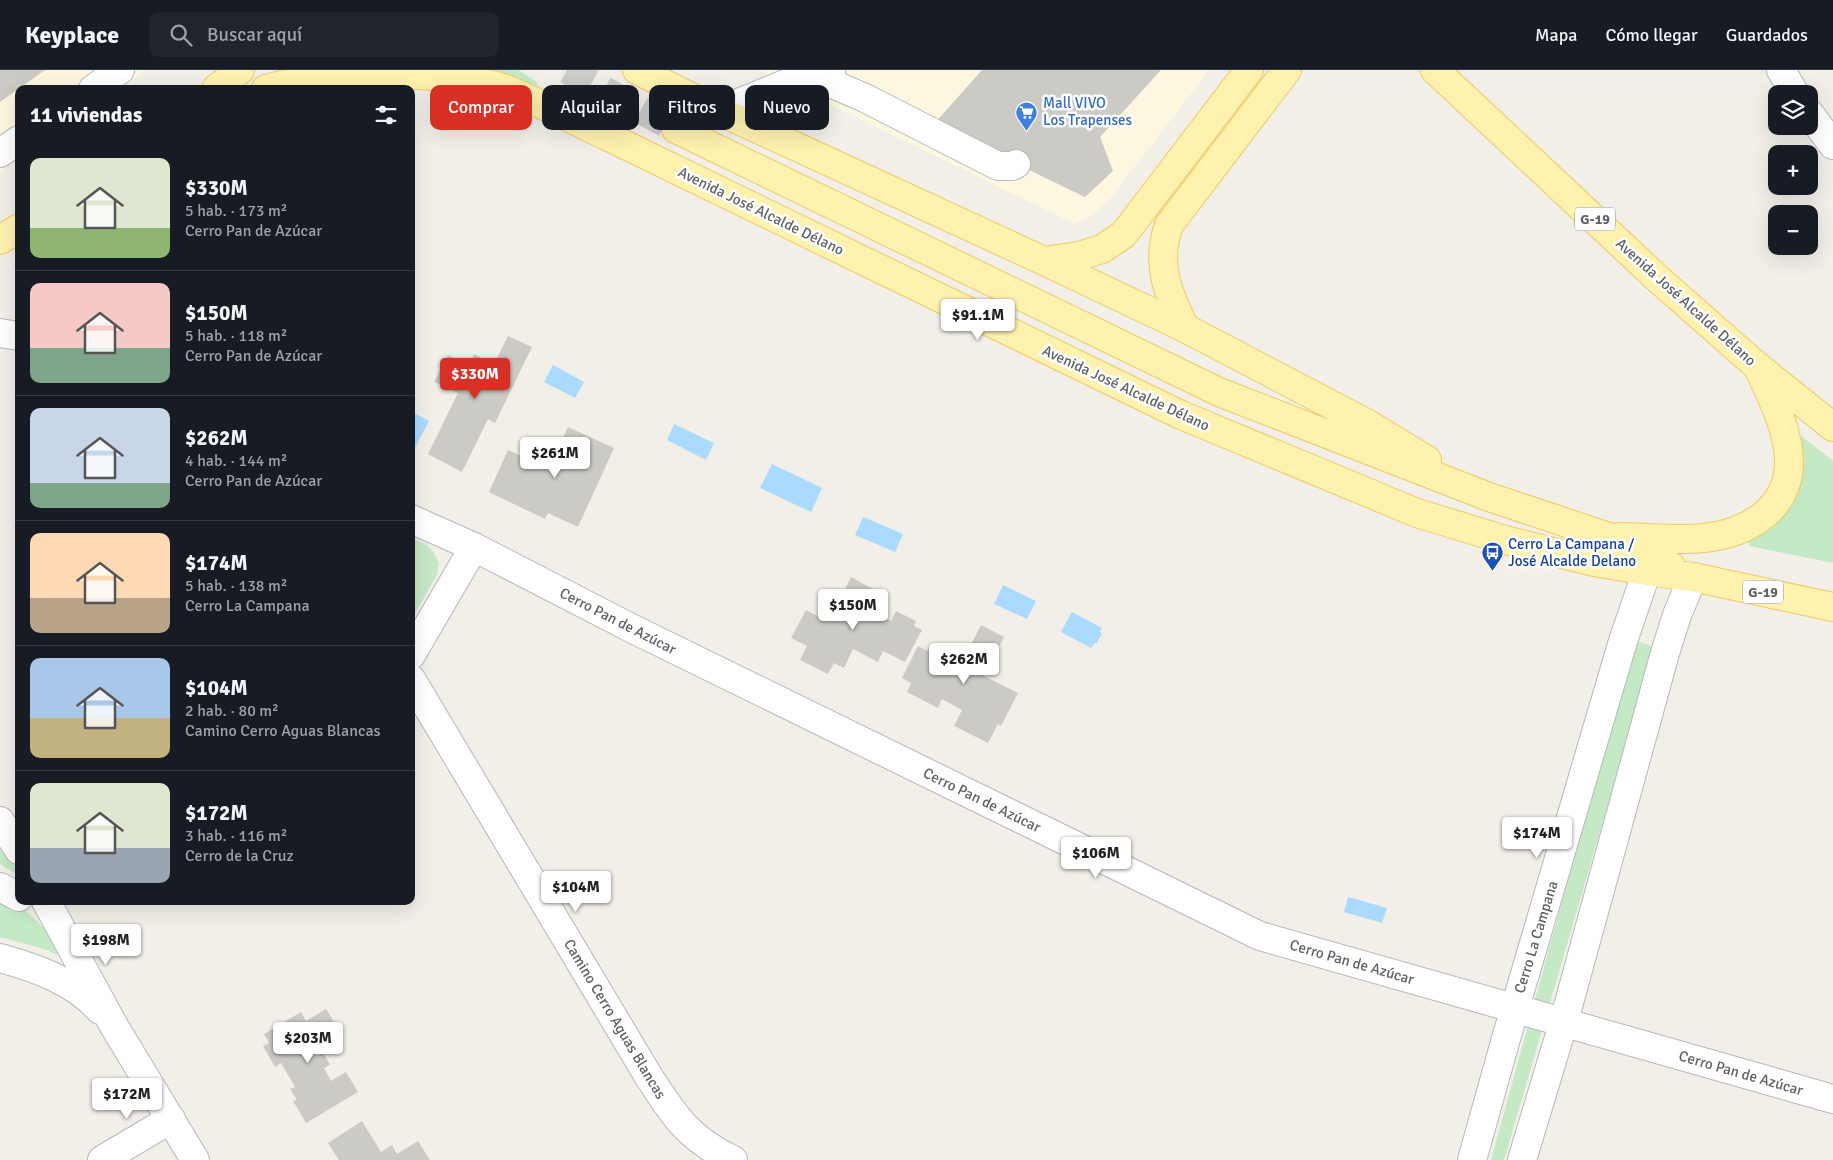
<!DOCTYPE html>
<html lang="es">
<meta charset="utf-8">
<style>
:root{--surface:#171b24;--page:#20242c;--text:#f1f3f6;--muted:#9ea1a6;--line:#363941;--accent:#d93025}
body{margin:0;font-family:Signika,sans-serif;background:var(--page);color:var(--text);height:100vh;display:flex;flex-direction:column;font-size:19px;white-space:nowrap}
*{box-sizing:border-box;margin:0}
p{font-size:16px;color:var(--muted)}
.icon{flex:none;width:28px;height:28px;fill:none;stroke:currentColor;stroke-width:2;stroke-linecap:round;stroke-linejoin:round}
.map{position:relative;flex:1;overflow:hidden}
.details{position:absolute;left:15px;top:15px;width:400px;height:820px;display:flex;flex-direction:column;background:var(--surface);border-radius:10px;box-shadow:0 5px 20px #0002}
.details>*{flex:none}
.guide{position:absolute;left:430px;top:15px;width:475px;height:45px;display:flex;gap:10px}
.fabs{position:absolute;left:1768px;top:15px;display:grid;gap:10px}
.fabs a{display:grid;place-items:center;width:50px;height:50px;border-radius:10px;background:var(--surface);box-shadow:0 5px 20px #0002;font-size:25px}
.price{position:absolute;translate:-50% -42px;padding:0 11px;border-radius:5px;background:#fff;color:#222;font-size:16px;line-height:32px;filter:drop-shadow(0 1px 2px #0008)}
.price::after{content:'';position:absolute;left:50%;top:30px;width:15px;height:11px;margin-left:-8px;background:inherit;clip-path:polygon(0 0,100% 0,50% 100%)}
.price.current{background:var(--accent);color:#fff}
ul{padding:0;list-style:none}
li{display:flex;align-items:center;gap:15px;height:125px;padding:0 15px}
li+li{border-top:1px solid var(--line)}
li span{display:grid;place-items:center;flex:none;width:140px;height:100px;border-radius:10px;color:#555}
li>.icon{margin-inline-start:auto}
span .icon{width:60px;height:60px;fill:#fffc;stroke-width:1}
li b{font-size:21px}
h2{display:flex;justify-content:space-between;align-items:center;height:60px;padding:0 15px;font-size:21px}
.pill{padding:0 18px;border-radius:10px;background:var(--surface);box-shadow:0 5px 20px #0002;font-size:18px;line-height:45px}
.pill.current{background:var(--accent);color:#fff}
header{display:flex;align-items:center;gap:30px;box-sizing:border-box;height:70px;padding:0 25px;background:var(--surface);border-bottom:1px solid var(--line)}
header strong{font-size:24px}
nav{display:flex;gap:28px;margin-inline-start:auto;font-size:18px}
.search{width:350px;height:45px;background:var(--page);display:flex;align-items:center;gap:12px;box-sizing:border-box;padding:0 18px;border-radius:10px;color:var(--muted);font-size:19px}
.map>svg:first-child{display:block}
.commercial{fill:#fef7e0}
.green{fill:#c5e8c5}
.water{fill:#aadaff}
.building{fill:#cccac5}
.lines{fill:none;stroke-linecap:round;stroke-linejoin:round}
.major-tunnel{stroke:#ccccc8;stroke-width:28;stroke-dasharray:28 14;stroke-linecap:butt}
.minor-casing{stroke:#b5b8bc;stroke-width:30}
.major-casing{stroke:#f2c960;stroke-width:30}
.minor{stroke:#fff;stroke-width:28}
.major{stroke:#fff2af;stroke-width:28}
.labels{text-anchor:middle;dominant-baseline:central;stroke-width:5;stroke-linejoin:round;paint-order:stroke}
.shield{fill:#fff;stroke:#8f9295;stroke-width:1}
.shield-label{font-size:14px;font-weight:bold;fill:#5f6368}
.shop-label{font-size:15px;fill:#366cbe;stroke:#fff;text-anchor:start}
.street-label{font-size:15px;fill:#5f6368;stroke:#fff}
.transit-label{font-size:15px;fill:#164399;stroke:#fff;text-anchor:start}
</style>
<header>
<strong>Keyplace</strong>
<div class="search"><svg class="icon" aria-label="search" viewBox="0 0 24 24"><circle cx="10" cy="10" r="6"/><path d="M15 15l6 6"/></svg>Buscar aquí</div>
<nav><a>Mapa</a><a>Cómo llegar</a><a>Guardados</a></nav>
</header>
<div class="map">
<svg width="1833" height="1090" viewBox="0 0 1833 1090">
<rect width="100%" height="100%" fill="#f1efe8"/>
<path class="commercial" d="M0,0H146L120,19H19V88L0,101Z
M760,0H1209L1110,129L1091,146L1074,154Z"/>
<path class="green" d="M496,0H519L538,13L535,18Z
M1801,366L1833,391V493L1750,476L1747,471L1797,369Z
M411,468L427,475L434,483L439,493L437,505L411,550Z
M1634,570L1654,577L1504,1090H1491Z
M0,761L19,789V806L0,794Z
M0,824C30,839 51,865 72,891L44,879L0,867Z"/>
<path class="water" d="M553,295L584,312L575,328L544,312Z
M412,342L429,351L412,383L411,344Z
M674,354L714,373L706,390L667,370Z
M772,394L822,418L811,442L760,418Z
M863,447L903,464L895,482L855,465Z
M1003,515L1036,531L1027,549L994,534Z
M1072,542L1102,558L1100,562L1102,564L1096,574L1095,573L1091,578L1061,562Z
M1348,827L1387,838L1382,853L1344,842Z"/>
<path class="building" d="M0,0H45L0,32Z
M982,0H1161L1100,67L1113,101L1085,127L934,54Z
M508,266L532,277L495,353L488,349L462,402L428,384L458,323L434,312L448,285L469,295L474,284L494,294Z
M568,357L614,378L578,457L548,443L545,449L489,422L508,380L549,399Z
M851,507L873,519L864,537L891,551L896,541L916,551L914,556L922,560L905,592L883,581L878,592L853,579L844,598L834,593L828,604L800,590L807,576L791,568L806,540L820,547L832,524L841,528Z
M981,555L1004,567L984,606L1018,623L1001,656L998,654L988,673L954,656L962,640L942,629L938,638L907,622L911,613L902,608L918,576L928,581L929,578L961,594Z
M326,939L339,960L311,976L317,986L323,982L330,995L324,998L331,1011L346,1002L358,1022L306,1053L293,1031L297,1030L290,1019L295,1017L281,993L275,997L263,976L269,973L264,964L301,942L306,951Z
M362,1051L381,1082L392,1075L397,1084L418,1071L430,1090H339L328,1073Z"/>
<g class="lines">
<path class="major-tunnel" d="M567,0L676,59"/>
<defs>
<path id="minor" d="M1781,0L1795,24
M814,6L865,28L998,96H1012L1016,94
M93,19L120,0
M719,41L785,14L831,1
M1809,43L1833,75
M0,83L19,70
M0,263L19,266
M411,449L474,477L635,560L1260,866L1833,1029
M411,585L474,477
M411,609L649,1007C675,1047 689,1069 733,1090
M0,751L19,780
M0,817L19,827
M46,831L114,956L195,1090
M0,888C36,898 74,911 100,940
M102,1090L171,1049
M1472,1090L1507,965L1623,571L1647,501
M1522,1090L1564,951L1665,583L1677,545L1693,507"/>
<path id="major" d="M637,0L719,41L1044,191L1185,258L1368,354L1427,390
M1435,0L1657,208L1757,296L1833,357
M216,19L240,0
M266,19C332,0 431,0 497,16C535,29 572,50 609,67L1181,345L1417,443L1505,470L1594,492L1647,501L1693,507L1833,537
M676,59L1219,322L1489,427L1609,467L1671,496
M0,170L19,158
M1044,191L1079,186L1102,179L1124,164L1249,0
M1185,258C1168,224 1155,193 1169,155L1287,0
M1619,467C1646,467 1675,471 1703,468C1746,464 1788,440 1789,393C1789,362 1773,329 1760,302"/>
</defs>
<use href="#minor" class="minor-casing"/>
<use href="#major" class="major-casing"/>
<use href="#minor" class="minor"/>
<use href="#major" class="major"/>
</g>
<defs>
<symbol id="supermarket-pin" viewBox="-11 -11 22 30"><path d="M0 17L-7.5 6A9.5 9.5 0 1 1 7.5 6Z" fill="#3f7fe0" stroke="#fff"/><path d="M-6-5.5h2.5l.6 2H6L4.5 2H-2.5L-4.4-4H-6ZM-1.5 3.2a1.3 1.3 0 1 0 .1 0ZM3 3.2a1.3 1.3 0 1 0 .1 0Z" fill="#fff"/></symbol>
<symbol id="bus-pin" viewBox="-11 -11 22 30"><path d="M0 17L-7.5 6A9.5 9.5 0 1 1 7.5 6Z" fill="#1a4fb4" stroke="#fff"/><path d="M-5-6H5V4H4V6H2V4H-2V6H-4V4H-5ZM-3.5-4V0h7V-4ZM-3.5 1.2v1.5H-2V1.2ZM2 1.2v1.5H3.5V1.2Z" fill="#fff"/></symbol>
</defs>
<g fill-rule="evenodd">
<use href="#supermarket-pin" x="1014" y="30" width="25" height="34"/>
<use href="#bus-pin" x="1480" y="470" width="25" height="34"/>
</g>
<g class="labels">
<g class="shield">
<rect x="1575" y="137.5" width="40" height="23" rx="4"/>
<rect x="1743" y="510.5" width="40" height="23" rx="4"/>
</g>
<g class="shield-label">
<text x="1595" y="149">G-19</text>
<text x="1763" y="522">G-19</text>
</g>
<g class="shop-label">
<text x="1043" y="33">Mall VIVO<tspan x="1043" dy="17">Los Trapenses</tspan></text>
</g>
<g class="street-label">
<text transform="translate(761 141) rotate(26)">Avenida José Alcalde Délano</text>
<text transform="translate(1686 232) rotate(42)">Avenida José Alcalde Délano</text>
<text transform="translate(1126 318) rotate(25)">Avenida José Alcalde Délano</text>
<text transform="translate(618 551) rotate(27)">Cerro Pan de Azúcar</text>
<text transform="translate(982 730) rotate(26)">Cerro Pan de Azúcar</text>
<text transform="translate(1536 867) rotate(-73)">Cerro La Campana</text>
<text transform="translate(1352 892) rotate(16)">Cerro Pan de Azúcar</text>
<text transform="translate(615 949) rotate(59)">Camino Cerro Aguas Blancas</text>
<text transform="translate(1741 1003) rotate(16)">Cerro Pan de Azúcar</text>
</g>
<g class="transit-label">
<text x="1508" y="474">Cerro La Campana /<tspan x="1508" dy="17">José Alcalde Delano</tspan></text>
</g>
</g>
</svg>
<div class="fabs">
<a><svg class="icon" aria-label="layers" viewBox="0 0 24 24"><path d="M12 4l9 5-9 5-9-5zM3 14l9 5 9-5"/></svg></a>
<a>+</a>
<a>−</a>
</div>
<b class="price" style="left:978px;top:271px">$91.1M</b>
<b class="price current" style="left:475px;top:330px">$330M</b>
<b class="price" style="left:555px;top:409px">$261M</b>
<b class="price" style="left:853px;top:561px">$150M</b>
<b class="price" style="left:964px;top:615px">$262M</b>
<b class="price" style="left:1537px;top:789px">$174M</b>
<b class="price" style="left:1096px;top:809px">$106M</b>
<b class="price" style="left:576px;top:843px">$104M</b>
<b class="price" style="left:106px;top:896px">$198M</b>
<b class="price" style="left:308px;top:994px">$203M</b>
<b class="price" style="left:127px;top:1050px">$172M</b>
<div class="guide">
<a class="pill current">Comprar</a>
<a class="pill">Alquilar</a>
<a class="pill">Filtros</a>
<a class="pill">Nuevo</a>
</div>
<section class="details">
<h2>11 viviendas<svg class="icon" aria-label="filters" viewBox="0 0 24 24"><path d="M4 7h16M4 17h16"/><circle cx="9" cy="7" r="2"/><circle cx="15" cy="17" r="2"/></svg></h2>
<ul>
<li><span style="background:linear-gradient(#dfe7d0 70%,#8fb573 0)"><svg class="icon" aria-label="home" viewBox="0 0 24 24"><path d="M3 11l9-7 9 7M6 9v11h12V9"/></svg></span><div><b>$330M</b><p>5 hab. · 173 m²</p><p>Cerro Pan de Azúcar</p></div></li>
<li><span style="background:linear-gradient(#f6c9c9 65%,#7fa58c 0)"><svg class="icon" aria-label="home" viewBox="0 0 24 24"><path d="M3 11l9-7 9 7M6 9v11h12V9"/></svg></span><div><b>$150M</b><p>5 hab. · 118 m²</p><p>Cerro Pan de Azúcar</p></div></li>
<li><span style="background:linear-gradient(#c9d6e8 75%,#7fa58c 0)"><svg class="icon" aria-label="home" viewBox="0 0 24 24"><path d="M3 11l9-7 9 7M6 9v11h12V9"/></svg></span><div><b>$262M</b><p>4 hab. · 144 m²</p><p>Cerro Pan de Azúcar</p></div></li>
<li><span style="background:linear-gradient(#ffd9b3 65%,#b9a48a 0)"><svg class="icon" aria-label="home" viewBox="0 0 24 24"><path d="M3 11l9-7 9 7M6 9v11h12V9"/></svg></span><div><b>$174M</b><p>5 hab. · 138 m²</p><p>Cerro La Campana</p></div></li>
<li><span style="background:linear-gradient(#a9c7e8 60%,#c2b280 0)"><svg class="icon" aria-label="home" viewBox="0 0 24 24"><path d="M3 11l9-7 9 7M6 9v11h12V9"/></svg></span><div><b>$104M</b><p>2 hab. · 80 m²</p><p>Camino Cerro Aguas Blancas</p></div></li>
<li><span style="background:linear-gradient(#dfe7d0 65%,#9aa5b1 0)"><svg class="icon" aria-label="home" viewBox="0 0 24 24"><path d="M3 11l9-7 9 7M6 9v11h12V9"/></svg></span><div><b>$172M</b><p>3 hab. · 116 m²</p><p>Cerro de la Cruz</p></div></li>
</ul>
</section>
</div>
